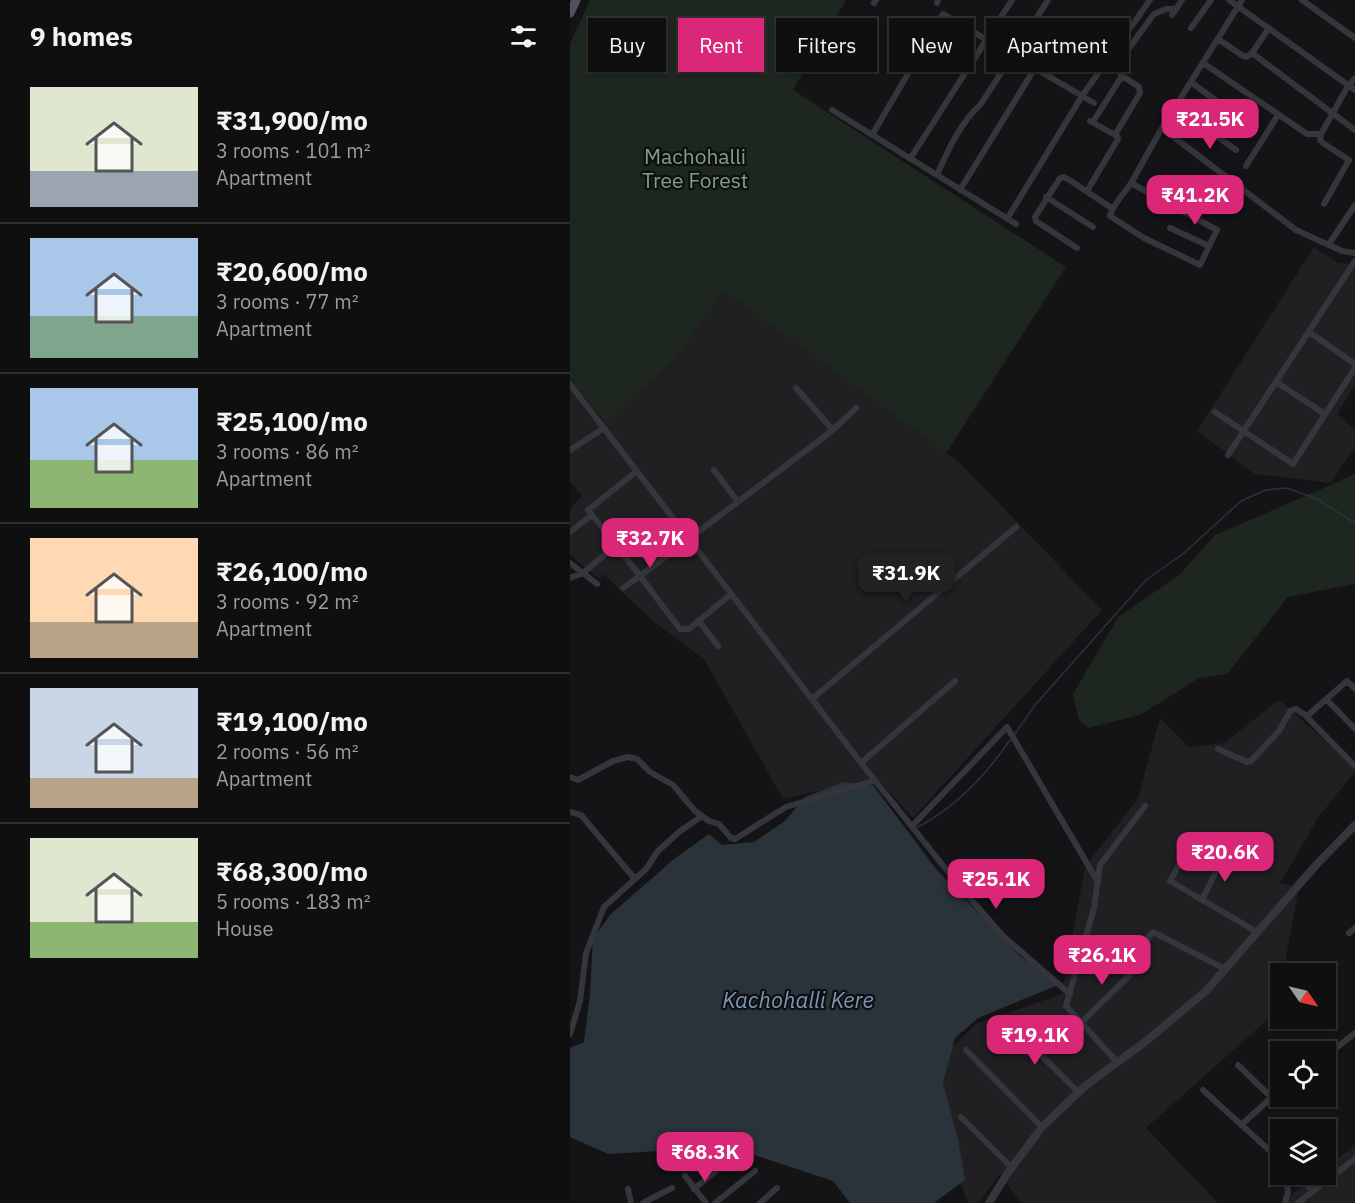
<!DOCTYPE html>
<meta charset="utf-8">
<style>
:root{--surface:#0f0f10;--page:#181819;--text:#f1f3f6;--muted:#9b9c9f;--line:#2f2f30;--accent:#db2777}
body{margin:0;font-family:"IBM Plex Sans",sans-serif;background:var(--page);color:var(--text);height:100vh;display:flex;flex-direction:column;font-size:22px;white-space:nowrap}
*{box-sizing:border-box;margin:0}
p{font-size:20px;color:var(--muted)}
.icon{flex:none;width:33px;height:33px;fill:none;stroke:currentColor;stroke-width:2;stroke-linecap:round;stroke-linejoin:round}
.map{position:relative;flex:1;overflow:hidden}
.drawer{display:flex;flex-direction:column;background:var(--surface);width:570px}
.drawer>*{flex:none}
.banner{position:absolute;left:18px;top:18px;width:570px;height:54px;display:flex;gap:12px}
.needle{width:39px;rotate:124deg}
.buttons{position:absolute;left:700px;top:963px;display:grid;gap:12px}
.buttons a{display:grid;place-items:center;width:66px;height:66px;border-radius:0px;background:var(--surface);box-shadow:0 2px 4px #0004,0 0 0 2px var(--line);font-size:30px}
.price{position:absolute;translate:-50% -51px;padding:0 14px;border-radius:12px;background:var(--accent);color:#fff;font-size:20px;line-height:39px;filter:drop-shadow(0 2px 3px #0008)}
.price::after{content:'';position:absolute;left:50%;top:36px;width:18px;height:14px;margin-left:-9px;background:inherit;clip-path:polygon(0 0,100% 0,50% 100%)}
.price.selected{background:#222;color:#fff}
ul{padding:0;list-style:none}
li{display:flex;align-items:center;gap:18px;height:150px;padding:0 30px}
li+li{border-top:2px solid var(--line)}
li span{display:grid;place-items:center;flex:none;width:168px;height:120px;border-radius:0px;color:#555}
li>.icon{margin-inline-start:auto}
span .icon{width:72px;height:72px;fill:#fffc;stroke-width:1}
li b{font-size:26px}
h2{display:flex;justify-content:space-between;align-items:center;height:72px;padding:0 30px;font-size:26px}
.chip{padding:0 21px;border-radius:0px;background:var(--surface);box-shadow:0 2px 4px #0004,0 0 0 2px var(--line);font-size:21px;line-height:54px}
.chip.selected{background:var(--accent);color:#fff}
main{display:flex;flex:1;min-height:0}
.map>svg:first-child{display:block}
.built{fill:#202023}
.green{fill:#1e2620}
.water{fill:#2a323a}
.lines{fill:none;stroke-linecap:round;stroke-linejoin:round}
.stream{stroke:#2a323a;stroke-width:1.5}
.minor{stroke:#35363b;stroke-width:6}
.tertiary{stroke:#35363b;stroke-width:8}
.primary{stroke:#51525a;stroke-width:9}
.labels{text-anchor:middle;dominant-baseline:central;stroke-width:4.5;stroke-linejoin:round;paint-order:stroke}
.park-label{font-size:21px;fill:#7ca381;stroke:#0f0f11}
.water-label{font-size:22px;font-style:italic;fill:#7b95b3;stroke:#0f0f11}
</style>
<main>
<section class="drawer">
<h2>9 homes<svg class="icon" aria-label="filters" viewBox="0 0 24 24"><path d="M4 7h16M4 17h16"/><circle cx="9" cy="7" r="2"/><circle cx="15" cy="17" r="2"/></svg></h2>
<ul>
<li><span style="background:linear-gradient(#dfe7d0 70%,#9aa5b1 0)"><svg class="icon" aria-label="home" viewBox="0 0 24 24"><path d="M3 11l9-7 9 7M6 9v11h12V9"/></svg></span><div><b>₹31,900/mo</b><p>3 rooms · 101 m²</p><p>Apartment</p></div></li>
<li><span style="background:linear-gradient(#a9c7e8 65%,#7fa58c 0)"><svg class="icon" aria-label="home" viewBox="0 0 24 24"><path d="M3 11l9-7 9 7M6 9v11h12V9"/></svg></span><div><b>₹20,600/mo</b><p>3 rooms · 77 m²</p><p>Apartment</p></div></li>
<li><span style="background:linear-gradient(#a9c7e8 60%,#8fb573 0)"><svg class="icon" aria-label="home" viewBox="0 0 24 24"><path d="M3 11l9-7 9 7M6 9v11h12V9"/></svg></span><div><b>₹25,100/mo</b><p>3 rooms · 86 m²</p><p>Apartment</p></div></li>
<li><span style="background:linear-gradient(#ffd9b3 70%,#b9a48a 0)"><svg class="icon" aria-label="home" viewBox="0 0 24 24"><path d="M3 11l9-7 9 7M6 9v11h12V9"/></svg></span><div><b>₹26,100/mo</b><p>3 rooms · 92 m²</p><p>Apartment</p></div></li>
<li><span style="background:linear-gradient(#c9d6e8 75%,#b9a48a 0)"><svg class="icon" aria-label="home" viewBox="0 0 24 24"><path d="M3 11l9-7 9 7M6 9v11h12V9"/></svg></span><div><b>₹19,100/mo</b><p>2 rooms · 56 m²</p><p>Apartment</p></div></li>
<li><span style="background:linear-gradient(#dfe7d0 70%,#8fb573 0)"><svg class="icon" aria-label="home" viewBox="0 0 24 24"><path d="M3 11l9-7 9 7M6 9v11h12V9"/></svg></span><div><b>₹68,300/mo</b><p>5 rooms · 183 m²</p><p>House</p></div></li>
</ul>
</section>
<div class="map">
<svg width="785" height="1203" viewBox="0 0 785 1203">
<rect width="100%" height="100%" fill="#141416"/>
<path class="built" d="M744,247L768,263L785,264V384L767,414L785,430V448L760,483L685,474L627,431Z
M154,291L391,464L532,610L343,818L307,778L213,799L134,659L84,622L33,574L29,579L0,555V509L12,496L0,481V379L34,423L105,360Z
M709,700L785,767V771L748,818L710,883L729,888L713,973L711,974L705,1013L576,1128L648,1203H451L430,1174L408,1203H398L391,1184L369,1092L379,1050L406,1024L492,994L515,867L568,798L590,718L619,747L654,743Z
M785,1145V1203H711L747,1175L756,1174V1168Z"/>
<path class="green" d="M20,0H276L223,90L496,267L376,453L154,291L105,360L35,423L0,379V44Z
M785,473V584L718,597L657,674L629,678L570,715L518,728L509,720L503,694L548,617L609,575L645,535L777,478Z"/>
<path class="water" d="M273,782L303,785L366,869L451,957L493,983L408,1018L385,1038L373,1083L388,1139L395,1180L364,1203H280L263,1181L160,1147L38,1154L0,1137V1048L14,1042L20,993L23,938L41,914L104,859L139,834L152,845L184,842L215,821L235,797Z"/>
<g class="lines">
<path class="stream" d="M445,734L465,705L576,580L613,554L671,501L696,490L717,488L747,499L785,523
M346,828C385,808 416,775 440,740"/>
<path class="minor" d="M659,0L785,90
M732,0L785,38
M304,3L306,0
M367,3L368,0
M602,15L612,0
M621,28L641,0
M699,28L682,53L785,130
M648,39L673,56L677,57L682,53
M633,63L737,134H751
M552,77L547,65L550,56L557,51L584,14L596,9H606
M621,82L681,127
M605,106L666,150
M262,110L446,224
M523,122L550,79L554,77L569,87L570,93L545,135
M592,128L726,230L772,251L785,253
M302,135L373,14L524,103
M340,159L442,0
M676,166L708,115
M367,175C378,150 390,123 411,104L478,0
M561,183L647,230L630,265L574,238L540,216C543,204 554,194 561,183L588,135L592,128L672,0
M390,190L465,68
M517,191L548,139L547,136L520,121
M476,197L523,227
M754,204L779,160L753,143L750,140L751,134L778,86L785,78
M437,219L512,96L580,0
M600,228L639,246
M759,244L785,205
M507,248L466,221L465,217L490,178L494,177L501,181L543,209
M739,332L785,364
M706,382L755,414
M0,384L291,763
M645,412L723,464L785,368
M263,430L286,408
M0,450L34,428
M658,455L785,261
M144,470L168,502
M0,532L22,515
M46,545L70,576L53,588
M0,563L27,584
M0,578L13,573L46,545L18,510L67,471
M161,594L119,629H110L70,576L263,430L226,388
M129,621L148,646
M385,681L291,763L391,888L433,936L500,994
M242,699L446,527
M757,700L785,729
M736,716L785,766
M648,749L677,762L681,761L709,731L720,711L726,709L737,716L777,681L785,689
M0,777L8,780L43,761L58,757L67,759L80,772L103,785L125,811L139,821L149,824L161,838L165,839L216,807L303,781
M0,812L11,815L65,879
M342,826L437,727L528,882
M620,845L600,881L687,932
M632,900L653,857
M779,933L785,928
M439,1023L508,1092
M511,1023L569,966L578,938L583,932L655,969
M0,1034L10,1001L16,953L34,907L76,869L88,851L109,832L132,816
M396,1050L472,1127
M756,1056L785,1033
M548,1063L496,1006L524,908L530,865L575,806
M668,1065L702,1098
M633,1090L711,1161
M391,1117L442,1168
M671,1125L711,1089
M726,1174L743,1191L728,1203
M115,1176L136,1203
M58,1189L61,1203
M124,1189L146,1171
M743,1191L785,1159
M73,1203L102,1188
M145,1203L185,1171
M190,1203L207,1188
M715,1203L718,1192L715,1174"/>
<path class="tertiary" d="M419,1203L437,1174L472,1127L515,1086L575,1042L636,991L747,864L785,825"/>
<path class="primary" d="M0,13L6,0"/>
</g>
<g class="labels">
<g class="park-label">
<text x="125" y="156">Machohalli<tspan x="125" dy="24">Tree Forest</tspan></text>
</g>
<g class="water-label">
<text x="228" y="999">Kachohalli Kere</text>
</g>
</g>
</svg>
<div class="buttons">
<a><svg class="needle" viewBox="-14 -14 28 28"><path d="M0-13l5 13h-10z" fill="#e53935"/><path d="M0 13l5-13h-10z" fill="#9b9c9f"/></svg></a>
<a><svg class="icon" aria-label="locate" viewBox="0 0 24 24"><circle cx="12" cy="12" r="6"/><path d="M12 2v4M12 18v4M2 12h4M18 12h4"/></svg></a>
<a><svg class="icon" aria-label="layers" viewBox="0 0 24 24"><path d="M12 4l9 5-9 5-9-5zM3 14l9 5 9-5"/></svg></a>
</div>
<b class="price" style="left:640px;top:150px">₹21.5K</b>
<b class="price" style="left:625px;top:226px">₹41.2K</b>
<b class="price" style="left:80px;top:569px">₹32.7K</b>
<b class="price selected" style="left:336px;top:604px">₹31.9K</b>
<b class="price" style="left:655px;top:883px">₹20.6K</b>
<b class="price" style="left:426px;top:910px">₹25.1K</b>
<b class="price" style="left:532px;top:986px">₹26.1K</b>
<b class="price" style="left:465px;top:1066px">₹19.1K</b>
<b class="price" style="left:135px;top:1183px">₹68.3K</b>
<div class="banner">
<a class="chip">Buy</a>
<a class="chip selected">Rent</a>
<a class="chip">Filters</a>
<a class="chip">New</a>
<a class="chip">Apartment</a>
</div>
</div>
</main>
